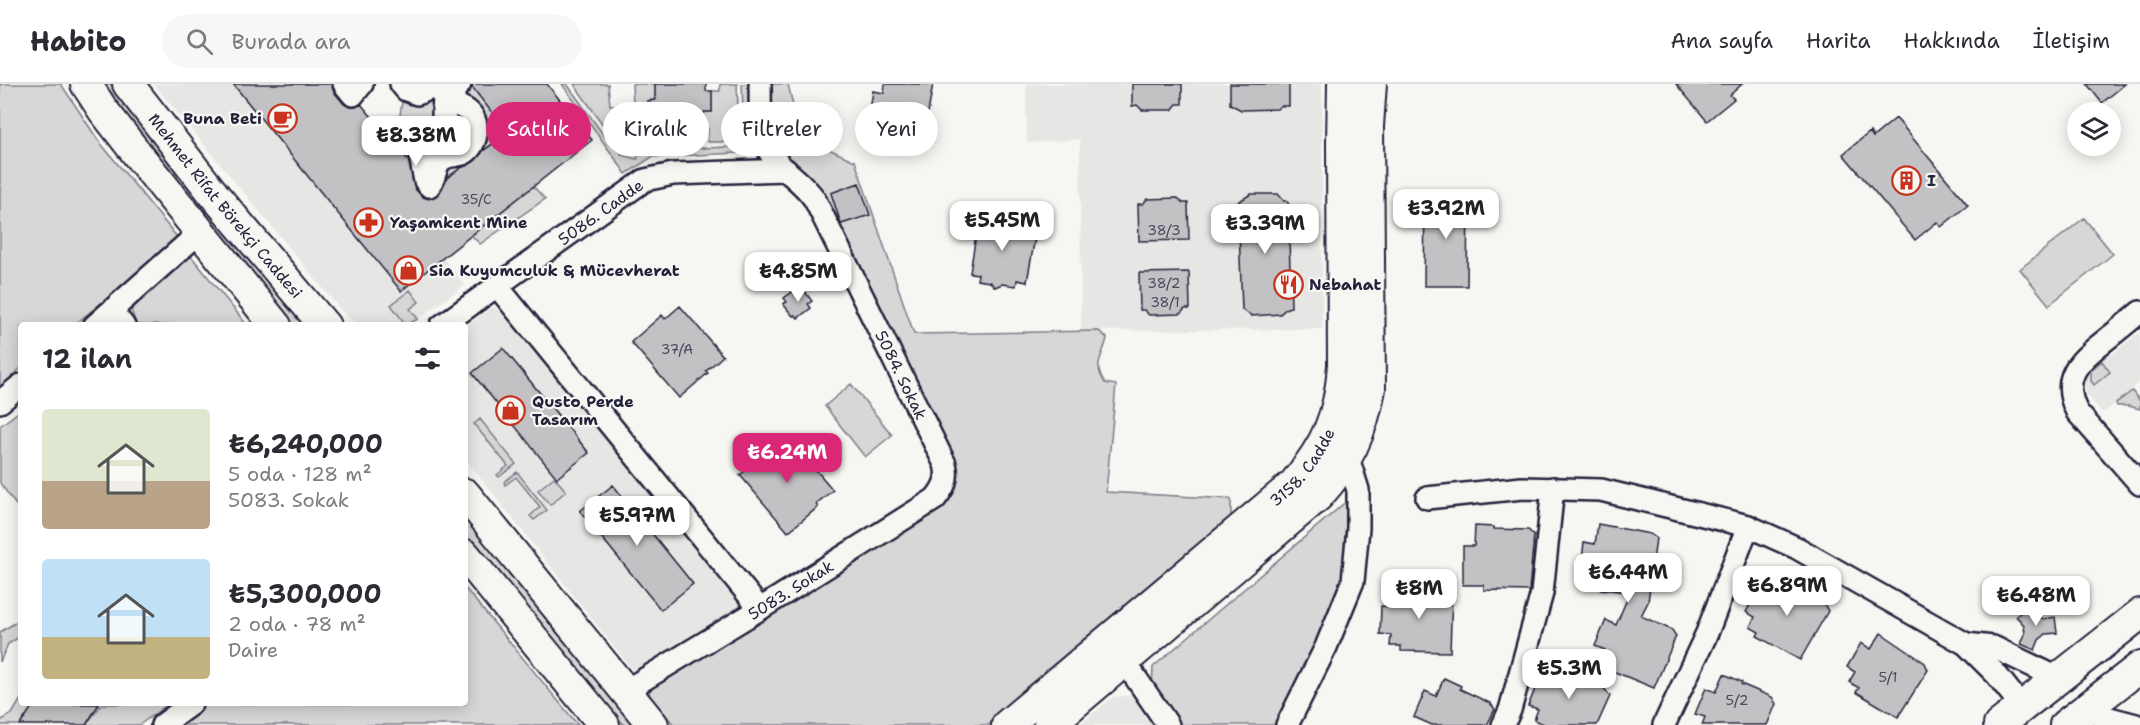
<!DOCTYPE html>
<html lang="tr">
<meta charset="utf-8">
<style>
:root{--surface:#fff;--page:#f7f7f7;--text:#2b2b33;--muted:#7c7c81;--line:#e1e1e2;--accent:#db2777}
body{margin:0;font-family:"Shantell Sans",sans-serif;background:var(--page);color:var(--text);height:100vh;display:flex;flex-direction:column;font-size:22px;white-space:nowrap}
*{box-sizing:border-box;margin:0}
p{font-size:20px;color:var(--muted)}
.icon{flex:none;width:33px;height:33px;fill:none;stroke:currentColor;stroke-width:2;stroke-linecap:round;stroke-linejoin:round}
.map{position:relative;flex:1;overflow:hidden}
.side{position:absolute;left:18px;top:238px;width:450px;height:384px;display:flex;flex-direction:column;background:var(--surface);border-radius:6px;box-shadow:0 3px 15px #0003}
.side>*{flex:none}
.top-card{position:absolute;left:486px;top:18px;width:570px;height:54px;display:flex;gap:12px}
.controls{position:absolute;left:2067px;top:18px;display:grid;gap:12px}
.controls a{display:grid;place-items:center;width:54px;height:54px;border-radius:50%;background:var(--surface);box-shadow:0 3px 15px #0003;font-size:30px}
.price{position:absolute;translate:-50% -51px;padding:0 14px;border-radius:12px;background:#fff;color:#222;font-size:20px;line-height:39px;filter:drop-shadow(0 2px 3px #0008)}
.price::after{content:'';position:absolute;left:50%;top:36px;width:18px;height:14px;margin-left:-9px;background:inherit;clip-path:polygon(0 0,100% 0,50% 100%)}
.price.on{background:var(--accent);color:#fff}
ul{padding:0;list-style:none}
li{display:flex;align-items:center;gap:18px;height:150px;padding:0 24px}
li span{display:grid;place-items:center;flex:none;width:168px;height:120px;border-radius:6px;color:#555}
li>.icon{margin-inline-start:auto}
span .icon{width:72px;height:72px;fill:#fffc;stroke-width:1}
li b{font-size:26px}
h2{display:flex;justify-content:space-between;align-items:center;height:72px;padding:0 24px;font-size:26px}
.pill{padding:0 21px;border-radius:27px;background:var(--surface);box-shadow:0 3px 15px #0003;font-size:21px;line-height:54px}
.pill.on{background:var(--accent);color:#fff}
header{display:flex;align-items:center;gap:36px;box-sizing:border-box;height:84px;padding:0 30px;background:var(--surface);border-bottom:2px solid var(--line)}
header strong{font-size:28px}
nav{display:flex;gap:33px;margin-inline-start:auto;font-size:21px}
.search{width:420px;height:54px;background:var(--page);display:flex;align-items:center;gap:15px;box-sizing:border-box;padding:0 21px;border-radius:33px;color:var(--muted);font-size:22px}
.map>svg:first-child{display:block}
.built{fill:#e6e6e4}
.green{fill:#d7d7d7;stroke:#7c7c89;stroke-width:1.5;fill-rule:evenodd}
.building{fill:#c2c2c4;stroke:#22223b;stroke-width:1.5}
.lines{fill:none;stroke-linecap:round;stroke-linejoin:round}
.street-casing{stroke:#22223b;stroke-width:26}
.secondary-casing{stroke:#22223b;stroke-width:34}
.street{stroke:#f6f6f2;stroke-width:21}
.secondary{stroke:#f6f6f2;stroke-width:30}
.labels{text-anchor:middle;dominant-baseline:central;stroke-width:4.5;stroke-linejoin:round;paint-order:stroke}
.number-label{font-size:14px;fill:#4a4a5d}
.poi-label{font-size:16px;font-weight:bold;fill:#22223b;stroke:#f6f6f2;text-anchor:start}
.street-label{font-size:16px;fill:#22223b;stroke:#f6f6f2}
</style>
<header>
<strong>Habito</strong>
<div class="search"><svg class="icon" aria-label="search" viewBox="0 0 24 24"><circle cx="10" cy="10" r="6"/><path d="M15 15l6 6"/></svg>Burada ara</div>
<nav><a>Ana sayfa</a><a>Harita</a><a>Hakkında</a><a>İletişim</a></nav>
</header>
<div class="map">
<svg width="2140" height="641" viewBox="0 0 2140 641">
<rect width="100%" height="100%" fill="#f6f6f2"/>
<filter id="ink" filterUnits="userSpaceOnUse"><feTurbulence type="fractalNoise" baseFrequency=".0167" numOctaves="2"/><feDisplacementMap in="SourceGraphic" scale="12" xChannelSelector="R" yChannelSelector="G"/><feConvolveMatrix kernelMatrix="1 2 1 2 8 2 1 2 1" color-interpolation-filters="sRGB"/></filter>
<g filter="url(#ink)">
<path class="built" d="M154,0H308L411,134L465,201L409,241H357L345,231Z
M1026,0H1322V245L1081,247L1080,55L1027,59Z
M493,223L499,226L746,520L638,587H633L465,374V242Z
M2140,248V297L2131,305V307L2103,329L2086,310L2083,291L2086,285L2108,268L2111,271Z
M1138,611L1156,641H1079L1113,613Z"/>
<path class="green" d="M0,0H61L98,56L177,153L116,207L74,241L21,242V284L0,303Z
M100,0H115L207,115L196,124Z
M470,0L508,48L432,105L434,96L474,59L458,22Z
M562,0H567L605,53L632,61L625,65L627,68L622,67L621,71L637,75L641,62L654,66L731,63L744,51L742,0H750L752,55L739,69L652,73L626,90Z
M574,0H608L610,21L633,20L632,0H655V16L647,17L648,30H655L656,59L606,45Z
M720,0H737L739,49L729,58H708V45H704V28H712V7H720Z
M767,0H788L800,52L855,77L914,250L1099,247L1107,254C1103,274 1092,279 1105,299L1116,301L1106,408L1231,415V436L989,641H674L650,612L649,606L652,601L945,418C953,409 956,402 957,390L788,75C767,45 770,35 767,0ZM859,100L869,131L841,140L831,109Z
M429,5L455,57L417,73L408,66C409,54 408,46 399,37L403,12Z
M533,102L545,115L480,160L471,151Z
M212,121L310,241H293L201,130Z
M2084,134L2113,170L2049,221L2020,185Z
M191,172L247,241H136L131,225Z
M410,206L419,218L410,225L418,235L406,241L391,221Z
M2102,277L2110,288L2094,301L2091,297V286Z
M851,300L892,351L865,373L825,322Z
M2132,307L2140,317V325L2129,322H2117L2116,319Z
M21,326V419L16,421L0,399V342Z
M480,335L516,380L499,393L497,391L508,382L474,340Z
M517,388L547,426L534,436L530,432L540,423L516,393L505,401L504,398Z
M554,393L566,407L550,421L538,406Z
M1348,416V459L1340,509L1288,619L1274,641H1175L1152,609L1153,583Z
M465,430L638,641H624L465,450Z
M465,504L578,641H175L204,620H465Z
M21,535V552L8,560L0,578V548Z
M21,615V620L34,621L20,641H0V637L12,630Z
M102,620H168L139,641H86Z"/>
<path class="building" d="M233,0H332L334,8L344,20L350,23H356L361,20L409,77L415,105L423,113L429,115L439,109L447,94L461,84L475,77L483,67L508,49L472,3V0H547L592,56L401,207Z
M655,0H706V7H712V28H704V45L658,46L683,30H648L647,17L655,16Z
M885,0H933L927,35L916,33L915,39L902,37L895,41L890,35L877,33L878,28L870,26L873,7L884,9Z
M1132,0H1182V20H1177L1172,26H1142L1137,21L1132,22Z
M1230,0H1289V22H1280L1277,25L1241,26L1230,20Z
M1676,0H1742L1730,11L1734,15L1707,37Z
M2087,0H2125L2102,19Z
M1896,34L1968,121L1941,143L1937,138L1915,156L1843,70L1870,48L1873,53Z
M859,99L870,131L841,140L831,109Z
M1251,110H1278L1284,117H1288L1291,223L1287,224L1280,230L1252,232L1242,226L1238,118Z
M1425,110H1468L1467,202H1424Z
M1178,114L1183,119H1188L1189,156L1139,157L1138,120H1143L1147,115Z
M987,134L1000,137L1006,134L1012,139L1025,141V146L1036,148L1027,198L1017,196L1016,202L1002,200L995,203L990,198L977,196L978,190L970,189L978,138L986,140Z
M1189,188L1190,225H1185L1180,230L1149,231L1144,226H1140L1139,189Z
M798,204L800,207L803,205L812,217L808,220L811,224L798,234L795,231L793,232L783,220L787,218L784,214Z
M680,222L723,272L706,287L708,289L679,314L631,258L662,231L665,235Z
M503,264L589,369L557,394L472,289Z
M790,355L833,406L816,420L818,423L788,448L740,391L772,364L775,368Z
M613,401L693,500L661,526L580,427Z
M1598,440L1650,450L1656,454L1648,518L1641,532L1672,546L1676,552L1654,604L1598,581L1605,566L1595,562L1606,536L1616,541L1630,508L1600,505L1601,500L1590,499L1591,487L1581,486L1584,458L1595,460Z
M1475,442L1494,443V445L1528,446L1534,451L1529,507L1484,506V501H1463V462H1474Z
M1779,492L1824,520L1828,527L1800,576L1757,552L1759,548L1750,543L1755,533L1746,528L1760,503L1770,509Z
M1393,503L1452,508L1450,568L1401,567V562H1390L1391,551L1380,550L1381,522L1392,523Z
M2029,522L2036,531L2043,535L2055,533L2057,549L2046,550L2039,556L2035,566L2021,560L2025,550L2024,541L2016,532Z
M1881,549L1925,579L1928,586L1898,633L1856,608L1859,604L1849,598L1855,588L1847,583L1861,559L1871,565Z
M1557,582L1592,596L1594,591L1610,612L1597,641H1546L1534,636L1538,625L1528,622L1539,596L1550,600Z
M1724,590L1742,598L1741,600L1772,613L1776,620L1767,641H1702L1705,633L1695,630L1706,604L1716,608Z
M1444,594L1461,602L1460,605L1490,619L1495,625L1487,641H1432L1414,633L1425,607L1436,612Z
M34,620H99L86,641H20Z"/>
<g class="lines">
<defs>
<g id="street">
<path d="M344,0L353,11L362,0"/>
<path d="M401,0L406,6L417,10L429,5H437L444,13L443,31L455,60L450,69L429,72L421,77L425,97L429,102C436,94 434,84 441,77C447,70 455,73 463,70C477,63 481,40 470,29C466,24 459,23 454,19V6L460,0"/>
<path d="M497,202L760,525"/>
<path d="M112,227L124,242"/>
<path d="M2140,228C2128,238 2116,248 2103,258C2078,278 2060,294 2077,328L2140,400"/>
<path d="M94,242L200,148"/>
<path id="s1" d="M441,242L645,96L673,90L786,86"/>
<path d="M0,318L21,301"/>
<path d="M1427,414L1522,404L1601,406L1748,442L1797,464L1966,560L1996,590L2022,623"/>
<path d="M1966,560L1993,563L2058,594"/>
<path d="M1125,578L1168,641"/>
<path id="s2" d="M625,607L760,525L935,415C944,404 949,394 945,380L815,116C806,102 794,94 782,83C756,60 761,32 760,0"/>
<path d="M2083,627L2136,641"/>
<path d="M162,641L191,620"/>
<path d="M1287,641L1326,563L1353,497L1358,444V406L1348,374"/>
<path d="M1503,641L1510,626L1542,509L1553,404"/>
<path d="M1664,641L1707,549L1748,442"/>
</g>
<g id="secondary">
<path d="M86,0L103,26L138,71L276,242"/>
<path id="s3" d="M128,0L216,113L325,242"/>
<path d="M465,410L653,641"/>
<path d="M465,471L604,641"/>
<path id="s4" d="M1007,641L1294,400C1327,361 1340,331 1343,281L1342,58L1343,0"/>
<path d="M1049,641L1318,412C1348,379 1362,349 1370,305L1368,42L1371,0"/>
<path d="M1999,641L2140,530"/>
<path d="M2065,641L2140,583"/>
</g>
</defs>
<use href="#street" class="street-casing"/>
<use href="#secondary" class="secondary-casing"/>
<use href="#street" class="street"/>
<use href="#secondary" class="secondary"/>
</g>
</g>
<defs>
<symbol id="cafe-ring" viewBox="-11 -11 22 22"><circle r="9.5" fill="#f6f6f2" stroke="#c8321e" stroke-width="1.5"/><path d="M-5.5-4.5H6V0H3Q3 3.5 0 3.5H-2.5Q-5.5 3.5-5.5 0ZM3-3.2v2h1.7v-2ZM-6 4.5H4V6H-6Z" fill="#c8321e"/></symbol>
<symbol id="building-ring" viewBox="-11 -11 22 22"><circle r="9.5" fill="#f6f6f2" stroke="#c8321e" stroke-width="1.5"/><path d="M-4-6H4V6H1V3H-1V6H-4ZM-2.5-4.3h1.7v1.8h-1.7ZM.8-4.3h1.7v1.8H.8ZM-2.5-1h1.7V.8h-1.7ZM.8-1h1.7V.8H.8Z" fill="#c8321e"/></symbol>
<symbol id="pharmacy-ring" viewBox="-11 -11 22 22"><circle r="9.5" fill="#f6f6f2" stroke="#c8321e" stroke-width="1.5"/><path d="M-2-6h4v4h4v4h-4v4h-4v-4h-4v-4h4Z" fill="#c8321e"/></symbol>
<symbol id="shop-ring" viewBox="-11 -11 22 22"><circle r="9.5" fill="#f6f6f2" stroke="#c8321e" stroke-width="1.5"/><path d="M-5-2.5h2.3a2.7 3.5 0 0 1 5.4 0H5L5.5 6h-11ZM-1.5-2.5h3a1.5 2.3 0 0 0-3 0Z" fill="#c8321e"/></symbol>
<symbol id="restaurant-ring" viewBox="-11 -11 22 22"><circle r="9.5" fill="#f6f6f2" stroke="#c8321e" stroke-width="1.5"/><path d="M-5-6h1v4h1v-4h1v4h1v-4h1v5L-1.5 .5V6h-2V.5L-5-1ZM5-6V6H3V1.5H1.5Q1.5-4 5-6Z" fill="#c8321e"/></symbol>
</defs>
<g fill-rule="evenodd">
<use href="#cafe-ring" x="266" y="18" width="33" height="33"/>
<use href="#building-ring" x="1890" y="80" width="33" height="33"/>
<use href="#pharmacy-ring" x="352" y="122" width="33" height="33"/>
<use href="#shop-ring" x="392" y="170" width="33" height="33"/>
<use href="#restaurant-ring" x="1272" y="184" width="33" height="33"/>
<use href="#shop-ring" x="494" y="310" width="33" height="33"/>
</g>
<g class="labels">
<g class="number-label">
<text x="476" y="115">35/C</text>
<text x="1164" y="146">38/3</text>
<text x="1164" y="199">38/2</text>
<text x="1165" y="218">38/1</text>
<text x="677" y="265">37/A</text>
<text x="1888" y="593">5/1</text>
<text x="1737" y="616">5/2</text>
</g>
<g class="poi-label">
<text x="262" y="34" text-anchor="end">Buna Beti</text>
<text x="1927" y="96">I</text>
<text x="390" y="138">Yaşamkent Mine</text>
<text x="429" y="186">Sia Kuyumculuk &amp; Mücevherat</text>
<text x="1309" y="200">Nebahat</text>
<text x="532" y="317">Qusto Perde<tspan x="532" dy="18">Tasarım</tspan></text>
</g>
<g class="street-label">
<text stroke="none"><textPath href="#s3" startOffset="156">Mehmet Rifat Börekçi Caddesi</textPath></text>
<text stroke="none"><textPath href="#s1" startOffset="196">5086. Cadde</textPath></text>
<text transform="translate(901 291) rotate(64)">5084. Sokak</text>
<text stroke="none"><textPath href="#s4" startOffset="393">3158. Cadde</textPath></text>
<text stroke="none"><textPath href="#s2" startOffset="194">5083. Sokak</textPath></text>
</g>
</g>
</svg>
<div class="controls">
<a><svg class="icon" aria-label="layers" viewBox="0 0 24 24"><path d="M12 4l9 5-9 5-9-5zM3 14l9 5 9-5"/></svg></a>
</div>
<b class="price" style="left:416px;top:83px">₺8.38M</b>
<b class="price" style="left:1446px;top:156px">₺3.92M</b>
<b class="price" style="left:1002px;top:168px">₺5.45M</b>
<b class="price" style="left:1265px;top:171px">₺3.39M</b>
<b class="price" style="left:798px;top:219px">₺4.85M</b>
<b class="price on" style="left:787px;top:400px">₺6.24M</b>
<b class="price" style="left:637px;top:463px">₺5.97M</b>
<b class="price" style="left:1628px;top:520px">₺6.44M</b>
<b class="price" style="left:1787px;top:533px">₺6.89M</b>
<b class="price" style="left:1419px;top:536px">₺8M</b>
<b class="price" style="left:2036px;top:543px">₺6.48M</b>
<b class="price" style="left:1569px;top:616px">₺5.3M</b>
<div class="top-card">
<a class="pill on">Satılık</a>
<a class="pill">Kiralık</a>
<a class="pill">Filtreler</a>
<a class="pill">Yeni</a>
</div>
<section class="side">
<h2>12 ilan<svg class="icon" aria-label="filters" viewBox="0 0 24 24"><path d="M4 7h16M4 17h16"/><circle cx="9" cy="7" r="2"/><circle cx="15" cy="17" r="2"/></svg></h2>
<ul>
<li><span style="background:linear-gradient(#dfe7d0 60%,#b9a48a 0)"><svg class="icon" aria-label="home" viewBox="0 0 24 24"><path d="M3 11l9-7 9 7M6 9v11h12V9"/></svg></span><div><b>₺6,240,000</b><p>5 oda · 128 m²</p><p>5083. Sokak</p></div></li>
<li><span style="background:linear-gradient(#bfe0f5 65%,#c2b280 0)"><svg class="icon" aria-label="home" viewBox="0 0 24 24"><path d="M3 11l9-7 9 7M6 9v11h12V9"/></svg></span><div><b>₺5,300,000</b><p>2 oda · 78 m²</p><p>Daire</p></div></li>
</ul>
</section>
</div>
